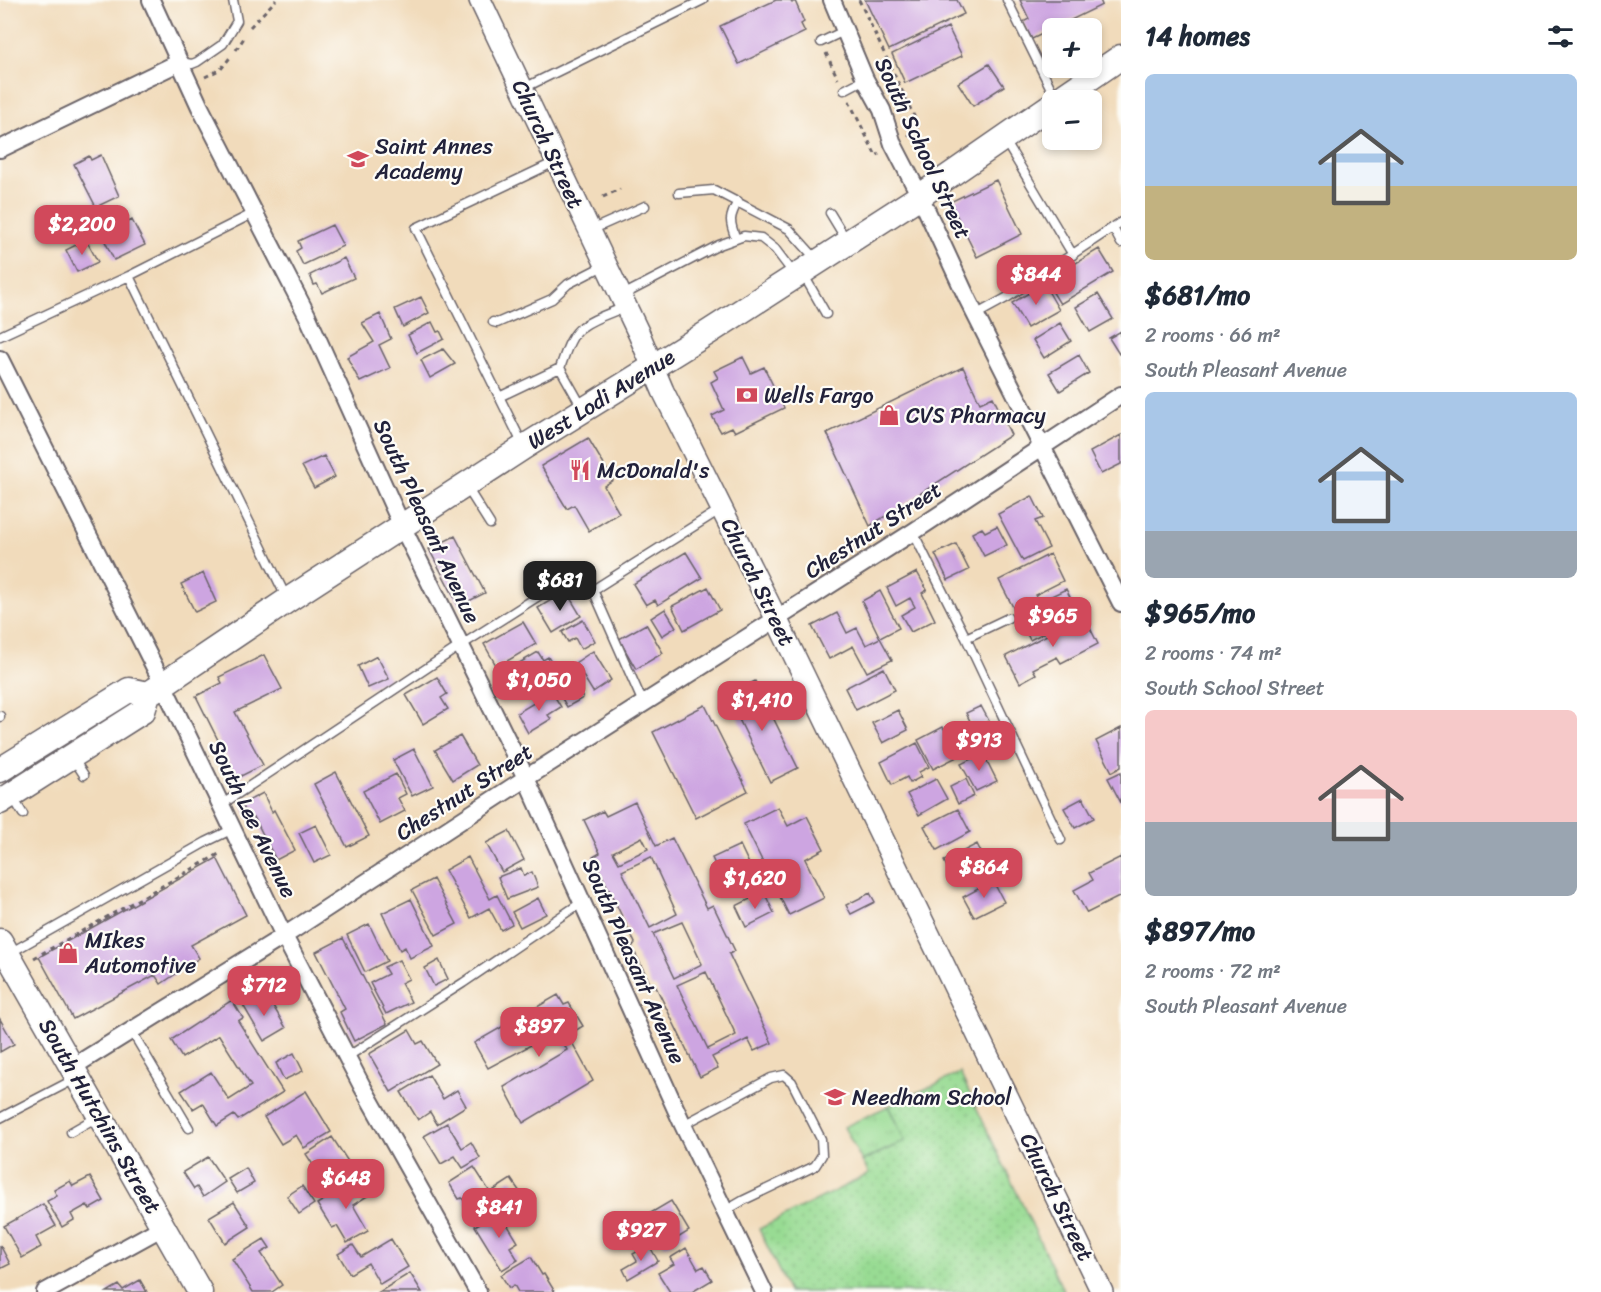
<!DOCTYPE html>
<meta charset="utf-8">
<style>
:root{--surface:#fff;--page:#f2f2f3;--text:#1f2937;--muted:#747a83;--accent:#d1495b}
body{margin:0;font-family:Sriracha,sans-serif;background:var(--page);color:var(--text);height:100vh;display:flex;flex-direction:column;font-size:22px;white-space:nowrap}
*{box-sizing:border-box;margin:0}
p{font-size:20px;color:var(--muted)}
.icon{flex:none;width:33px;height:33px;fill:none;stroke:currentColor;stroke-width:2;stroke-linecap:round;stroke-linejoin:round}
.map{position:relative;flex:1;overflow:hidden}
.details{display:flex;flex-direction:column;background:var(--surface);width:480px}
.details>*{flex:none}
.controls{position:absolute;left:1042px;top:18px;display:grid;gap:12px}
.controls a{display:grid;place-items:center;width:60px;height:60px;border-radius:9px;background:var(--surface);box-shadow:0 3px 9px #0003;font-size:30px}
.price{position:absolute;translate:-50% -51px;padding:0 14px;border-radius:12px;background:var(--accent);color:#fff;font-size:20px;line-height:39px;filter:drop-shadow(0 2px 3px #0008)}
.price::after{content:'';position:absolute;left:50%;top:36px;width:18px;height:14px;margin-left:-9px;background:inherit;clip-path:polygon(0 0,100% 0,50% 100%)}
.price.selected{background:#222;color:#fff}
ul{padding:0;list-style:none}
li{display:grid;align-content:center;gap:12px;height:318px;padding:0 24px}
li span{display:grid;place-items:center;height:186px;border-radius:9px;color:#555}
li>.icon{margin-inline-start:auto}
span .icon{width:108px;height:108px;fill:#fffc;stroke-width:1}
li b{font-size:26px}
h2{display:flex;justify-content:space-between;align-items:center;height:72px;padding:0 24px;font-size:26px}
main{display:flex;flex:1;min-height:0}
.map>svg:first-child{display:block}
.grass{fill:url(#grass-dots);stroke:#5d7e67;stroke-width:1.5}
.park{fill:url(#park-tufts);stroke:#5d7e67;stroke-width:1.5}
.building{fill:#cda5e1;fill-rule:evenodd}
.lines{fill:none;stroke-linecap:round;stroke-linejoin:round}
.service-casing{stroke:#6a6368;stroke-width:11}
.minor-casing{stroke:#6a6368;stroke-width:20}
.tertiary-casing{stroke:#6a6368;stroke-width:24}
.secondary-casing{stroke:#6a6368;stroke-width:27}
.path{stroke:#6a6368;stroke-width:3;stroke-dasharray:4.5 4.5;stroke-linecap:butt}
.service{stroke:#fff;stroke-width:8}
.minor{stroke:#fff;stroke-width:16}
.tertiary{stroke:#fff;stroke-width:21}
.secondary{stroke:#fff;stroke-width:24}
.labels{text-anchor:middle;dominant-baseline:central;stroke-width:4.5;stroke-linejoin:round;paint-order:stroke}
.street-label{font-size:22px;fill:#22223b;stroke:#fdfcf7}
.poi-label{font-size:22px;fill:#22223b;stroke:#fdfcf7;text-anchor:start}
</style>
<main>
<div class="map">
<svg width="1121" height="1292" viewBox="0 0 1121 1292">
<defs>
<pattern id="grass-dots" width="8" height="8" patternUnits="userSpaceOnUse" patternTransform="scale(1.5)"><rect width="8" height="8" fill="#98db93"/><path d="M2 2h.1M6 6h.1" fill="none" stroke="#83bc80" stroke-width="1.8" stroke-linecap="round"/></pattern>
<pattern id="park-tufts" width="24" height="20" patternUnits="userSpaceOnUse" patternTransform="scale(1.5)"><rect width="24" height="20" fill="#98db93"/><path d="M3 7l-1-3M5 7V3M7 7l1-3M15 17l-1-3M17 17v-4M19 17l1-3" fill="none" stroke="#83bc80"/></pattern>
</defs>
<rect width="100%" height="100%" fill="#fdfcf7"/>
<filter id="ink" filterUnits="userSpaceOnUse"><feTurbulence type="fractalNoise" baseFrequency=".0167" numOctaves="2"/><feDisplacementMap in="SourceGraphic" scale="12" xChannelSelector="R" yChannelSelector="G"/><feConvolveMatrix kernelMatrix="1 2 1 2 8 2 1 2 1" color-interpolation-filters="sRGB"/></filter>
<filter id="wash" filterUnits="userSpaceOnUse"><feTurbulence type="fractalNoise" baseFrequency=".008" numOctaves="4" result="noise"/><feDisplacementMap in="SourceGraphic" scale="24" xChannelSelector="R" yChannelSelector="G"/><feGaussianBlur stdDeviation="1.35" result="paint"/><feColorMatrix in="noise" values="0 0 0 0 0 0 0 0 0 0 0 0 0 0 0 0 0 1.4 0 .05"/><feComposite in="paint" operator="in"/></filter>
<g filter="url(#wash)">
<rect width="100%" height="100%" fill="#f1dbbb"/>
<path class="grass" d="M960,1073L1064,1292H789L759,1229L869,1174L862,1161L905,1141L888,1106Z"/>
<path class="park" d="M888,1106L905,1141L862,1161L844,1127Z"/>
<g id="blocks">
<path class="building" d="M776,0H790L792,3L795,1L804,22L801,24L805,32L739,64L720,26Z
M865,0H957L964,14L889,50Z
M1020,0H1100L1102,5L1032,39L1023,22L1029,19Z
M948,27L962,56L905,83L892,54Z
M989,64L1004,86L973,106L958,83Z
M101,155L119,196L96,207L74,164L89,156L91,160Z
M996,180L1022,234L977,257L950,202Z
M132,220L145,245L114,260L102,235Z
M332,225L343,246L303,265L296,251L301,248L298,241Z
M86,240L98,262L77,272L66,250Z
M1099,249L1113,272L1060,304L1046,281Z
M344,258L354,278L322,293L317,284L314,285L310,275Z
M1044,284L1059,310L1027,328L1012,303Z
M1098,294L1113,319L1090,332L1076,307Z
M421,297L429,313L403,327L395,309Z
M380,314L391,339L379,345L390,368L360,382L347,357L374,342L362,323Z
M432,322L437,332L440,331L444,339L417,353L408,335Z
M1060,323L1071,341L1044,358L1033,340Z
M1121,331V352L1119,354L1109,338Z
M443,349L455,364L430,378L421,360Z
M1079,355L1089,373L1060,391L1049,373Z
M743,357L751,373L764,367L784,408L735,432L732,427L721,432L712,416L724,410L711,382L718,378L714,371Z
M963,367L980,403L993,397L1011,435L870,526L827,433Z
M1121,435V464L1101,474L1090,452Z
M588,438L613,480L604,486L619,513L589,531L574,505L567,509L541,466Z
M324,456L335,477L314,488L302,466Z
M1032,496L1043,518L1035,521L1049,548L1023,561L998,514Z
M997,526L1007,545L984,556L972,533L982,528L985,532Z
M455,536L485,593L459,606L429,549Z
M956,544L969,570L948,580L935,554Z
M686,552L702,578L658,605L655,600L646,605L633,584Z
M1050,554L1063,581L1035,595L1039,602L1066,589L1079,615L1030,640L999,580Z
M917,572L927,590L922,593L935,620L911,632L901,615L915,607L910,598L896,606L887,588Z
M203,573L216,602L195,612L181,584Z
M708,587L720,610L684,630L672,606Z
M566,591L581,616L553,633L538,608Z
M880,591L899,628L880,638L862,601Z
M665,609L676,627L662,636L651,618Z
M837,613L847,633L857,628L866,645L880,638L892,660L867,672L853,646L829,659L812,626Z
M1084,616L1098,644L1061,663L1057,657L1033,669L1036,674L1020,683L1006,656Z
M583,620L595,641L581,649L575,638L568,642L562,632Z
M523,622L536,644L497,667L484,644Z
M646,624L663,653L636,669L619,639Z
M593,651L611,680L593,692L575,663Z
M538,652L543,660L548,657L555,668L515,692L504,672Z
M264,655L282,689L235,712L263,765L231,781L224,767L230,764L196,696L222,683L219,677Z
M377,656L389,679L368,688L358,666Z
M884,668L895,690L856,710L845,688Z
M437,677L447,694L441,698L448,709L423,724L406,695Z
M571,677L583,698L567,707L555,687Z
M755,681L798,768L770,782L727,695Z
M552,692L561,707L548,715L551,719L528,733L517,713Z
M705,705L748,791L696,818L653,732Z
M981,706L989,721L974,729L966,713Z
M898,710L908,730L883,743L872,723Z
M943,727L959,756L933,769L918,740Z
M1121,728V767L1112,772L1096,741Z
M460,736L477,765L453,780L435,750Z
M917,743L929,767L919,772L921,777L910,783L907,777L892,785L881,762Z
M414,749L433,786L412,796L393,760Z
M983,753L997,781L976,791L961,764Z
M336,772L369,836L347,847L314,784Z
M1121,772V803L1108,778Z
M396,774L406,794L398,798L405,811L380,824L363,791Z
M936,779L947,799L919,815L907,794Z
M966,779L974,796L958,804L950,787Z
M263,793L272,812L274,810L295,850L276,860L254,817L249,819L242,804Z
M1083,798L1094,818L1075,828L1064,808Z
M635,802L656,846L672,838L707,908L713,905L735,951L729,954L772,1043L754,1051L748,1039L712,1057L718,1068L700,1077L656,987H652L632,947L635,943L593,857L600,853L584,820L603,811L606,816ZM642,837L648,849L619,863L613,852ZM651,857L677,914L650,928L622,871ZM682,922L702,964L674,978L653,934ZM706,972L736,1035L708,1049L677,985Z
M778,807L788,826L807,816L824,849L805,859L824,898L789,915L744,824Z
M958,809L970,832L937,850L924,826Z
M316,825L331,855L314,863L299,833Z
M509,831L524,860L502,872L486,843Z
M977,844L989,868L956,884L944,861Z
M740,845L750,866L722,879L712,858Z
M468,857L490,899L497,895L512,924L501,930L489,908L471,918L445,870Z
M1121,857V896L1087,913L1074,890L1093,880L1089,873Z
M217,858L246,915L191,945L199,958L161,984L155,975L73,1019L39,957Z
M521,868L524,876L532,872L538,887L507,899L498,877Z
M433,879L457,924L436,935L412,890Z
M993,881L1004,902L974,917L963,897Z
M764,892L774,913L746,927L736,906Z
M870,893L875,902L851,914L846,905Z
M538,898L546,914L520,927L512,912Z
M411,899L434,946L410,958L405,947L400,950L382,913Z
M369,924L387,961L365,972L347,935Z
M343,938L387,1024L354,1041L340,1012L345,1009L316,952Z
M399,960L409,979L401,983L411,1002L386,1014L370,983L388,974L384,967Z
M439,960L448,979L434,986L425,968Z
M265,992L286,1028L264,1041L243,1005Z
M558,995L564,1005L569,1003L583,1026L568,1035L593,1081L523,1123L504,1087L567,1050L557,1031L488,1068L474,1043Z
M232,1000L243,1018L238,1021L283,1092L238,1120L234,1115L217,1126L203,1103L193,1109L181,1091L211,1072L229,1100L251,1086L219,1035L182,1058L171,1040Z
M0,1019L14,1044L0,1052Z
M409,1030L417,1044L423,1041L437,1064L391,1092L369,1054Z
M294,1053L303,1071L284,1080L276,1063Z
M429,1075L443,1099L457,1090L466,1106L437,1124L430,1112L418,1120L401,1092Z
M306,1091L331,1132L304,1148L296,1135L281,1144L264,1117Z
M447,1123L462,1148L471,1142L480,1158L463,1168L455,1156L441,1164L424,1136Z
M332,1137L353,1169L318,1191L310,1181L319,1174L306,1154Z
M208,1157L225,1182L203,1197L197,1187L194,1189L183,1172Z
M474,1167L490,1192L469,1207L462,1198L459,1199L449,1183Z
M246,1168L254,1183L237,1193L228,1179Z
M90,1177L104,1201L90,1209L87,1205L71,1214L74,1220L62,1227L47,1201L57,1196L54,1190L70,1181L73,1186Z
M359,1178L369,1195L353,1205L368,1231L347,1243L337,1226L332,1228L317,1204Z
M511,1179L520,1192L503,1203L494,1190Z
M302,1186L314,1204L299,1214L287,1196Z
M671,1201L689,1231L665,1246L659,1236L644,1244L632,1224Z
M234,1202L250,1227L225,1243L209,1217Z
M43,1204L56,1226L36,1237L41,1247L22,1258L4,1226Z
M499,1211L518,1242L510,1247L518,1260L502,1270L475,1226Z
M264,1239L270,1248L261,1253L282,1285L272,1292H253L232,1259Z
M391,1239L408,1267L380,1284L368,1263L350,1274L338,1254L353,1245L361,1257Z
M0,1245L10,1264L0,1269Z
M649,1245L658,1261L628,1279L623,1269L637,1261L633,1254Z
M686,1248L698,1269L704,1266L712,1280L692,1292H670L658,1273L674,1264L670,1258Z
M531,1257L542,1275L544,1274L555,1292H518L514,1285L509,1288L501,1275Z
M410,1273L422,1292H379Z
M140,1280L147,1292H107L119,1285L123,1290Z"/>
</g>
</g>
<g filter="url(#ink)">
<use href="#blocks" fill-opacity="0" stroke="#6a6368" stroke-width="1.5"/>
<g class="lines">
<defs>
<path id="service" d="M1007,0L1056,99
M821,42L846,30
M180,62L192,64L197,62L223,44L237,21L233,0
M522,89L703,0
M844,90L865,79
M1004,139L1073,255
M679,193L714,190L789,229L816,259
M830,213L847,241
M1113,228L1121,243
M591,230L645,206
M736,239C729,221 729,218 738,201
M802,272L826,314
M129,276L287,599
M621,296L719,245L744,236L761,238L775,249L794,274
M977,314L1008,297L1121,222
M493,322L497,323L552,299L568,284L605,265
M0,336L129,276L254,213
M499,397L560,368
M582,407L560,368C565,355 570,335 582,327C594,318 611,313 625,307
M523,445L416,228L555,162
M466,486L490,524
M913,532L966,638L1061,840
M966,638L1008,618
M643,703L593,590L721,509
M0,717V716
M73,758L84,775
M12,796L23,814
M221,805L460,646L581,569
M8,954L206,842L233,829
M131,1030L189,1128
M347,1057L463,983L582,902
M0,1118L77,1078
M683,1125L771,1078L784,1075L792,1082L821,1139L822,1155L815,1166L744,1200L725,1211
M71,1132L99,1116"/>
<path id="minor" d="M151,0L200,107L307,315L402,526L526,778L683,1125L764,1292
M832,0L865,79L882,110L893,144L920,196L968,300L1121,603
M0,149L180,62
M0,359L159,676L284,936L362,1086L478,1292
M71,1068L284,936L526,778L913,532L1121,395
M45,1292L163,1227"/>
<path id="tertiary" d="M480,0L639,334L663,391L776,618L1102,1292"/>
<path id="secondary" d="M1058,100L1121,57
M0,770L129,690L148,694L162,685L288,600L524,447L709,332L920,196L1053,104
M0,802L143,711L148,694
M0,941L200,1292"/>
</defs>
<use href="#service" class="service-casing"/>
<use href="#minor" class="minor-casing"/>
<use href="#tertiary" class="tertiary-casing"/>
<use href="#secondary" class="secondary-casing"/>
<path class="path" d="M859,0L920,129L908,136
M250,27L276,0
M236,50L244,38
M826,53L838,79
M205,77L221,69L232,55
M849,101L876,156L879,154
M603,197L620,189
M34,958L219,854"/>
<use href="#service" class="service"/>
<use href="#minor" class="minor"/>
<use href="#tertiary" class="tertiary"/>
<use href="#secondary" class="secondary"/>
</g>
</g>
<defs>
<symbol id="school-bare" viewBox="-9 -9 18 18"><path d="M0-5L7-2L0 1L-7-2ZM-4 1L0 2.5L4 1V4Q0 6-4 4Z" fill="#d1495b" stroke="#fdfcf7" stroke-width="2.5" paint-order="stroke"/></symbol>
<symbol id="bank-bare" viewBox="-9 -9 18 18"><path d="M-6-4H6V4H-6ZM0-2.3a2.3 2.3 0 1 0 0 4.6a2.3 2.3 0 1 0 0-4.6Z" fill="#d1495b" stroke="#fdfcf7" stroke-width="2.5" paint-order="stroke"/></symbol>
<symbol id="shop-bare" viewBox="-9 -9 18 18"><path d="M-5-2.5h2.3a2.7 3.5 0 0 1 5.4 0H5L5.5 6h-11ZM-1.5-2.5h3a1.5 2.3 0 0 0-3 0Z" fill="#d1495b" stroke="#fdfcf7" stroke-width="2.5" paint-order="stroke"/></symbol>
<symbol id="restaurant-bare" viewBox="-9 -9 18 18"><path d="M-5-6h1v4h1v-4h1v4h1v-4h1v5L-1.5 .5V6h-2V.5L-5-1ZM5-6V6H3V1.5H1.5Q1.5-4 5-6Z" fill="#d1495b" stroke="#fdfcf7" stroke-width="2.5" paint-order="stroke"/></symbol>
</defs>
<g fill-rule="evenodd">
<use href="#school-bare" x="343" y="144" width="30" height="30"/>
<use href="#bank-bare" x="732" y="380" width="30" height="30"/>
<use href="#shop-bare" x="874" y="400" width="30" height="30"/>
<use href="#restaurant-bare" x="565" y="455" width="30" height="30"/>
<use href="#shop-bare" x="53" y="938" width="30" height="30"/>
<use href="#school-bare" x="820" y="1082" width="30" height="30"/>
</g>
<g class="labels">
<g class="street-label">
<text transform="translate(548 144) rotate(65)">Church Street</text>
<text transform="translate(923 148) rotate(65)">South School Street</text>
<text transform="translate(601 399) rotate(-32)">West Lodi Avenue</text>
<text transform="translate(427 521) rotate(65)">South Pleasant Avenue</text>
<text transform="translate(873 530) rotate(-33)">Chestnut Street</text>
<text transform="translate(758 582) rotate(64)">Church Street</text>
<text transform="translate(464 792) rotate(-33)">Chestnut Street</text>
<text transform="translate(253 819) rotate(64)">South Lee Avenue</text>
<text transform="translate(634 961) rotate(66)">South Pleasant Avenue</text>
<text transform="translate(100 1116) rotate(60)">South Hutchins Street</text>
<text transform="translate(1057 1197) rotate(64)">Church Street</text>
</g>
<g class="poi-label">
<text x="375" y="146">Saint Annes<tspan x="375" dy="25">Academy</tspan></text>
<text x="764" y="395">Wells Fargo</text>
<text x="906" y="415">CVS Pharmacy</text>
<text x="597" y="470">McDonald's</text>
<text x="85" y="940">MIkes<tspan x="85" dy="25">Automotive</tspan></text>
<text x="852" y="1097">Needham School</text>
</g>
</g>
</svg>
<div class="controls">
<a>+</a>
<a>−</a>
</div>
<b class="price" style="left:82px;top:256px">$2,200</b>
<b class="price" style="left:1036px;top:306px">$844</b>
<b class="price selected" style="left:560px;top:612px">$681</b>
<b class="price" style="left:1053px;top:648px">$965</b>
<b class="price" style="left:539px;top:712px">$1,050</b>
<b class="price" style="left:762px;top:732px">$1,410</b>
<b class="price" style="left:979px;top:772px">$913</b>
<b class="price" style="left:984px;top:899px">$864</b>
<b class="price" style="left:755px;top:910px">$1,620</b>
<b class="price" style="left:264px;top:1017px">$712</b>
<b class="price" style="left:539px;top:1058px">$897</b>
<b class="price" style="left:346px;top:1210px">$648</b>
<b class="price" style="left:499px;top:1239px">$841</b>
<b class="price" style="left:641px;top:1262px">$927</b>
</div>
<section class="details">
<h2>14 homes<svg class="icon" aria-label="filters" viewBox="0 0 24 24"><path d="M4 7h16M4 17h16"/><circle cx="9" cy="7" r="2"/><circle cx="15" cy="17" r="2"/></svg></h2>
<ul>
<li><span style="background:linear-gradient(#a9c7e8 60%,#c2b280 0)"><svg class="icon" aria-label="home" viewBox="0 0 24 24"><path d="M3 11l9-7 9 7M6 9v11h12V9"/></svg></span><div><b>$681/mo</b><p>2 rooms · 66 m²</p><p>South Pleasant Avenue</p></div></li>
<li><span style="background:linear-gradient(#a9c7e8 75%,#9aa5b1 0)"><svg class="icon" aria-label="home" viewBox="0 0 24 24"><path d="M3 11l9-7 9 7M6 9v11h12V9"/></svg></span><div><b>$965/mo</b><p>2 rooms · 74 m²</p><p>South School Street</p></div></li>
<li><span style="background:linear-gradient(#f6c9c9 60%,#9aa5b1 0)"><svg class="icon" aria-label="home" viewBox="0 0 24 24"><path d="M3 11l9-7 9 7M6 9v11h12V9"/></svg></span><div><b>$897/mo</b><p>2 rooms · 72 m²</p><p>South Pleasant Avenue</p></div></li>
</ul>
</section>
</main>
